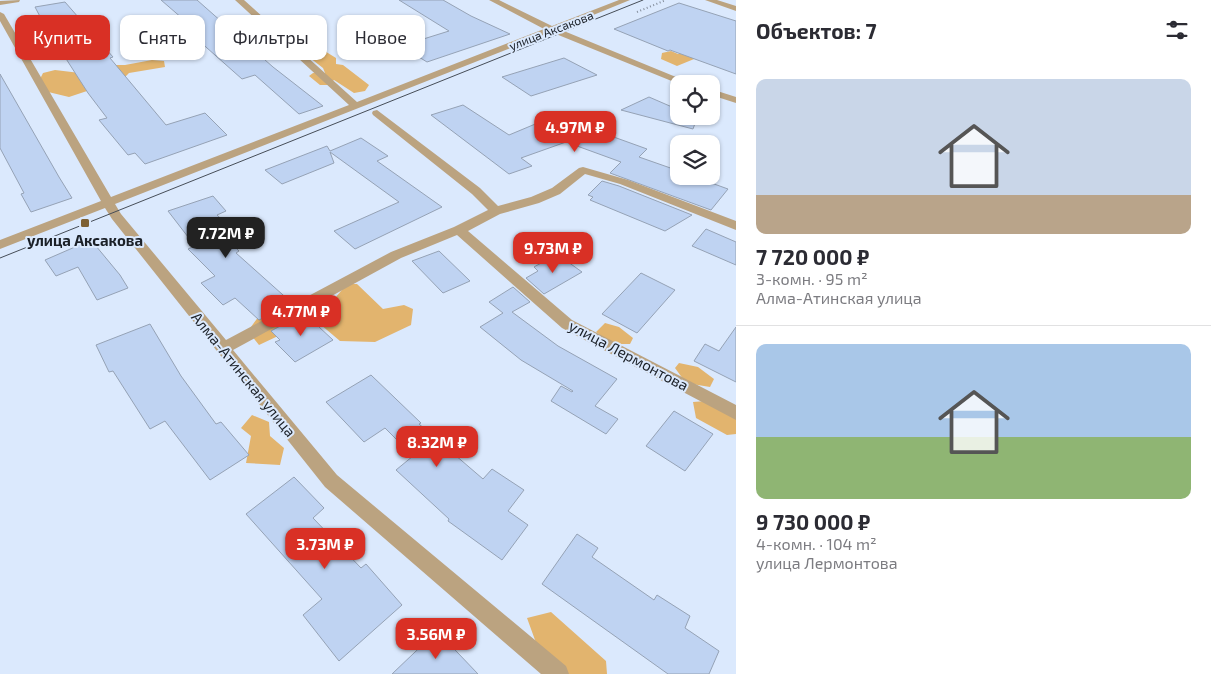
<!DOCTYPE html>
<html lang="ru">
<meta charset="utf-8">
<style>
:root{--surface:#fff;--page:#f7f7f7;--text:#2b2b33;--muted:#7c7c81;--line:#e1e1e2;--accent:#d93025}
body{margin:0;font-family:"Exo 2",sans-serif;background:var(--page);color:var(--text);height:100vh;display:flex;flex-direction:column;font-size:19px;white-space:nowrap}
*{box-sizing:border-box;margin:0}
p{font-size:16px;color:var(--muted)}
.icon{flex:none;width:28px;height:28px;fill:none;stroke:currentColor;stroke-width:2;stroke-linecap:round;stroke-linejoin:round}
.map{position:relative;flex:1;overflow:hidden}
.drawer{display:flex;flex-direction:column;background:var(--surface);width:475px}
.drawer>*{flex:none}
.guide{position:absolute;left:15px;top:15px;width:475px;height:45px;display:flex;gap:10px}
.controls{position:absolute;left:670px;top:75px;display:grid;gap:10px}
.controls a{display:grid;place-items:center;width:50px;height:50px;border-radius:10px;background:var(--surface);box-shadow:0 1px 4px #0004;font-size:25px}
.price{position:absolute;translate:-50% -42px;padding:0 11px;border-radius:10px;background:var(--accent);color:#fff;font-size:16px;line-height:32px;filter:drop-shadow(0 1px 2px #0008)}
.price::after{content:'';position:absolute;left:50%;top:30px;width:15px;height:11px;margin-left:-8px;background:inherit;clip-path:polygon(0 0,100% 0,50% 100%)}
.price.active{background:#222;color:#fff}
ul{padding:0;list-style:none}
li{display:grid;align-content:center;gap:10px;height:265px;padding:0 20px}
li+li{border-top:1px solid var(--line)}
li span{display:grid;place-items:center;height:155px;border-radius:10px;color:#555}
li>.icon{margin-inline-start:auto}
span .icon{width:90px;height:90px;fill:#fffc;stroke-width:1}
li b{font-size:21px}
h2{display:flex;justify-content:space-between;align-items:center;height:60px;padding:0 20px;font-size:21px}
.pill{padding:0 18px;border-radius:10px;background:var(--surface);box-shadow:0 1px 4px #0004;font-size:18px;line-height:45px}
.pill.active{background:var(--accent);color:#fff}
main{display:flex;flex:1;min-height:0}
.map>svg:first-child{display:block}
.green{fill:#e2b46e}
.building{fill:#bfd3f2;stroke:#95a2b5}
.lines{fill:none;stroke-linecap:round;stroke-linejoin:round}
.path{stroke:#848e9c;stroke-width:2;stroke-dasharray:1 2.5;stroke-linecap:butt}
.minor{fill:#bba380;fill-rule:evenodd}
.tram{stroke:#464d57;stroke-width:1}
.poi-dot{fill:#7c5f32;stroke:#dbe9fd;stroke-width:2}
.labels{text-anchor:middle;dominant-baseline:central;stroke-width:4;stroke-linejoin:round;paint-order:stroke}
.far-street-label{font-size:12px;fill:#1b2027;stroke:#dbe9fd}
.poi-label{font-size:15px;font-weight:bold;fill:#1b2027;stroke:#dbe9fd}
.street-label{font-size:15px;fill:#1b2027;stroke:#dbe9fd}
</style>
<main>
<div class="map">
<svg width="736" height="674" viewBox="0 0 736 674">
<rect width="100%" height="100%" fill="#dbe9fd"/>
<path class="green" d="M699,46V57L677,66L661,59L662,53L671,51L678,54Z
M309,49L323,50L336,58V64L343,65L369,85L365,91L354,93L334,80L328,85H320L309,76L313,73H325L323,68L305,54Z
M152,60L164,61L165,67L129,73L123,79L69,97L40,90L38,83L43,73L55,70L80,73L113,65H125Z
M347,284H357L383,309L404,305L413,309L411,325L375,342L340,341L314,319L259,345L248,331L259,316L274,307H290L335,298Z
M605,323L619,327L633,338L630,344H612L596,332Z
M679,363L698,367L714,379L710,387L686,383L675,368Z
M718,400L736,409V434L727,435L696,418L693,402Z
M252,415L269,422L270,436L284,448L280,465L246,463L251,436L241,428Z
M551,612L606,661L607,674H564L539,651L527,618Z"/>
<path class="building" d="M161,0H197L273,67L323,106L299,114L255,75L242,79L198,40L205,38Z
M399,0H443L471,16L510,34L427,62L401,46L449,31Z
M65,2L113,57L110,58L166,125L205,113L227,135L145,164L135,153L128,155L99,120L107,118L88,93L45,26L35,7Z
M679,3L736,21V74L670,50L668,51L614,29Z
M564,58L597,75L531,96L502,77Z
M0,74L59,177L72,198L31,212L21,194L24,193L0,148Z
M649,97L679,110V116H692L697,118L693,129L621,110Z
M463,105L509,135L552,117L578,131L586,127L647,149L639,157L679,171V176H692L728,189L711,210L610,173L621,162L566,142L521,158L532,166L509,174L431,115Z
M361,138L388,156L377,161L442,207L355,249L334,231L399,202L330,152L334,163L282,184L265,170L327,146L330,151Z
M602,181L619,186L692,215L665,231L590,200L593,197L588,195Z
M213,196L226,211L217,215L247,243L236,248L239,251L236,253L292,303L259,320L235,298L223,305L201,283L215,276L188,249L195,246L168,211Z
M706,229L736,242V265L692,246Z
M91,240L120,275L128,288L97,300L78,267L56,276L45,260Z
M439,251L470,281L443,293L412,261Z
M557,254L582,272L544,294L526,278L538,271L534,267Z
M641,273L675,290L637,333L602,314Z
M513,287L530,302L512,312L558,346L617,379L595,406L618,419L606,434L551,401L561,386L572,392L573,391L521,360L480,327L503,313L489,302Z
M304,313L333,340L295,362L275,342L280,340L271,331Z
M150,324L181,376L216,424L221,422L249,455L210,480L165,421L150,429L113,371L109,372L96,345Z
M736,327V382L694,361L705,344L719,351Z
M371,375L421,423L419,424L483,479L492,469L524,490L508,511L528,525L502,560L448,521L449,519L396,470L413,456L385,428L364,442L326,402Z
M674,411L713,434L685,471L646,446Z
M294,477L324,508L313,518L361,568L366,564L402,605L339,661L303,615L322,599L246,514Z
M577,534L598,548L592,557L654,600L657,595L690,616L685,628L719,651L709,674H668L542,584Z
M437,631L478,674H392Z"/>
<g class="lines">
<path class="path" d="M637,12L666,0"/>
<path class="minor" d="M20,0L19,2L0,5V1Z
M235,0H244L357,102L544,29L489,0H499L552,26L619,0H630L559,29L693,84H679L551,32L115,204L121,214L226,340L391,252L454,227L488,210L472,194L373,115L372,113L373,111L377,110L480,188L498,206L531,197L552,188L579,168L583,167L628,180L736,221V230L620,184L585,174L560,194L539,203L500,214L468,231L572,320L736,405V420L562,328L457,235L401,258L233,350L337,475L566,666L569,674H541L325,487L112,219L105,208L0,249V240L101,201L0,21V12L4,14L111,197L349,105Z
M705,0H717L736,6V11Z
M711,89L736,97V103L711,95Z"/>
<path class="tram" d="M0,258L643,0"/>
</g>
<rect class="poi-dot" x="80" y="218" width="10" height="10" rx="2.5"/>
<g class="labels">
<g class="far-street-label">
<text transform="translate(551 30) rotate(-21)">улица Аксакова</text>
</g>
<g class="poi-label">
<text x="85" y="240">улица Аксакова</text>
</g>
<g class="street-label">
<text transform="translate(629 355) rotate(28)">улица Лермонтова</text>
<text transform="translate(244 374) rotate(51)">Алма-Атинская улица</text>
</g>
</g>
</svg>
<div class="controls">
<a><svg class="icon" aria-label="locate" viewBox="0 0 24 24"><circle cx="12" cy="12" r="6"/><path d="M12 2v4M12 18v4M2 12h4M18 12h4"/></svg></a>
<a><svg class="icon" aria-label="layers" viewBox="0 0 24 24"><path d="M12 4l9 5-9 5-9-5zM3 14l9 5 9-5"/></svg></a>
</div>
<b class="price" style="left:575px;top:153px">4.97M ₽</b>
<b class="price active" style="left:226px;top:259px">7.72M ₽</b>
<b class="price" style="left:553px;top:274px">9.73M ₽</b>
<b class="price" style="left:301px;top:337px">4.77M ₽</b>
<b class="price" style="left:437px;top:468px">8.32M ₽</b>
<b class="price" style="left:325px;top:570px">3.73M ₽</b>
<b class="price" style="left:436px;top:660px">3.56M ₽</b>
<div class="guide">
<a class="pill active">Купить</a>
<a class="pill">Снять</a>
<a class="pill">Фильтры</a>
<a class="pill">Новое</a>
</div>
</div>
<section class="drawer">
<h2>Объектов: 7<svg class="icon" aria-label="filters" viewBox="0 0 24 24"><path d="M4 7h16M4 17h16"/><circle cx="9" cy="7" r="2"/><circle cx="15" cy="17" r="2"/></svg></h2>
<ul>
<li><span style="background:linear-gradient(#c9d6e8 75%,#b9a48a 0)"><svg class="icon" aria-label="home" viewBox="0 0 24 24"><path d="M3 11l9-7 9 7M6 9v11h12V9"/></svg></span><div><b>7 720 000 ₽</b><p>3-комн. · 95 m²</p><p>Алма-Атинская улица</p></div></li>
<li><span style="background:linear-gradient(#a9c7e8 60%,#8fb573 0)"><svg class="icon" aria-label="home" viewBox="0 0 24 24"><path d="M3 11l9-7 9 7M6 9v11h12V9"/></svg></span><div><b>9 730 000 ₽</b><p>4-комн. · 104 m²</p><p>улица Лермонтова</p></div></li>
</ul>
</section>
</main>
